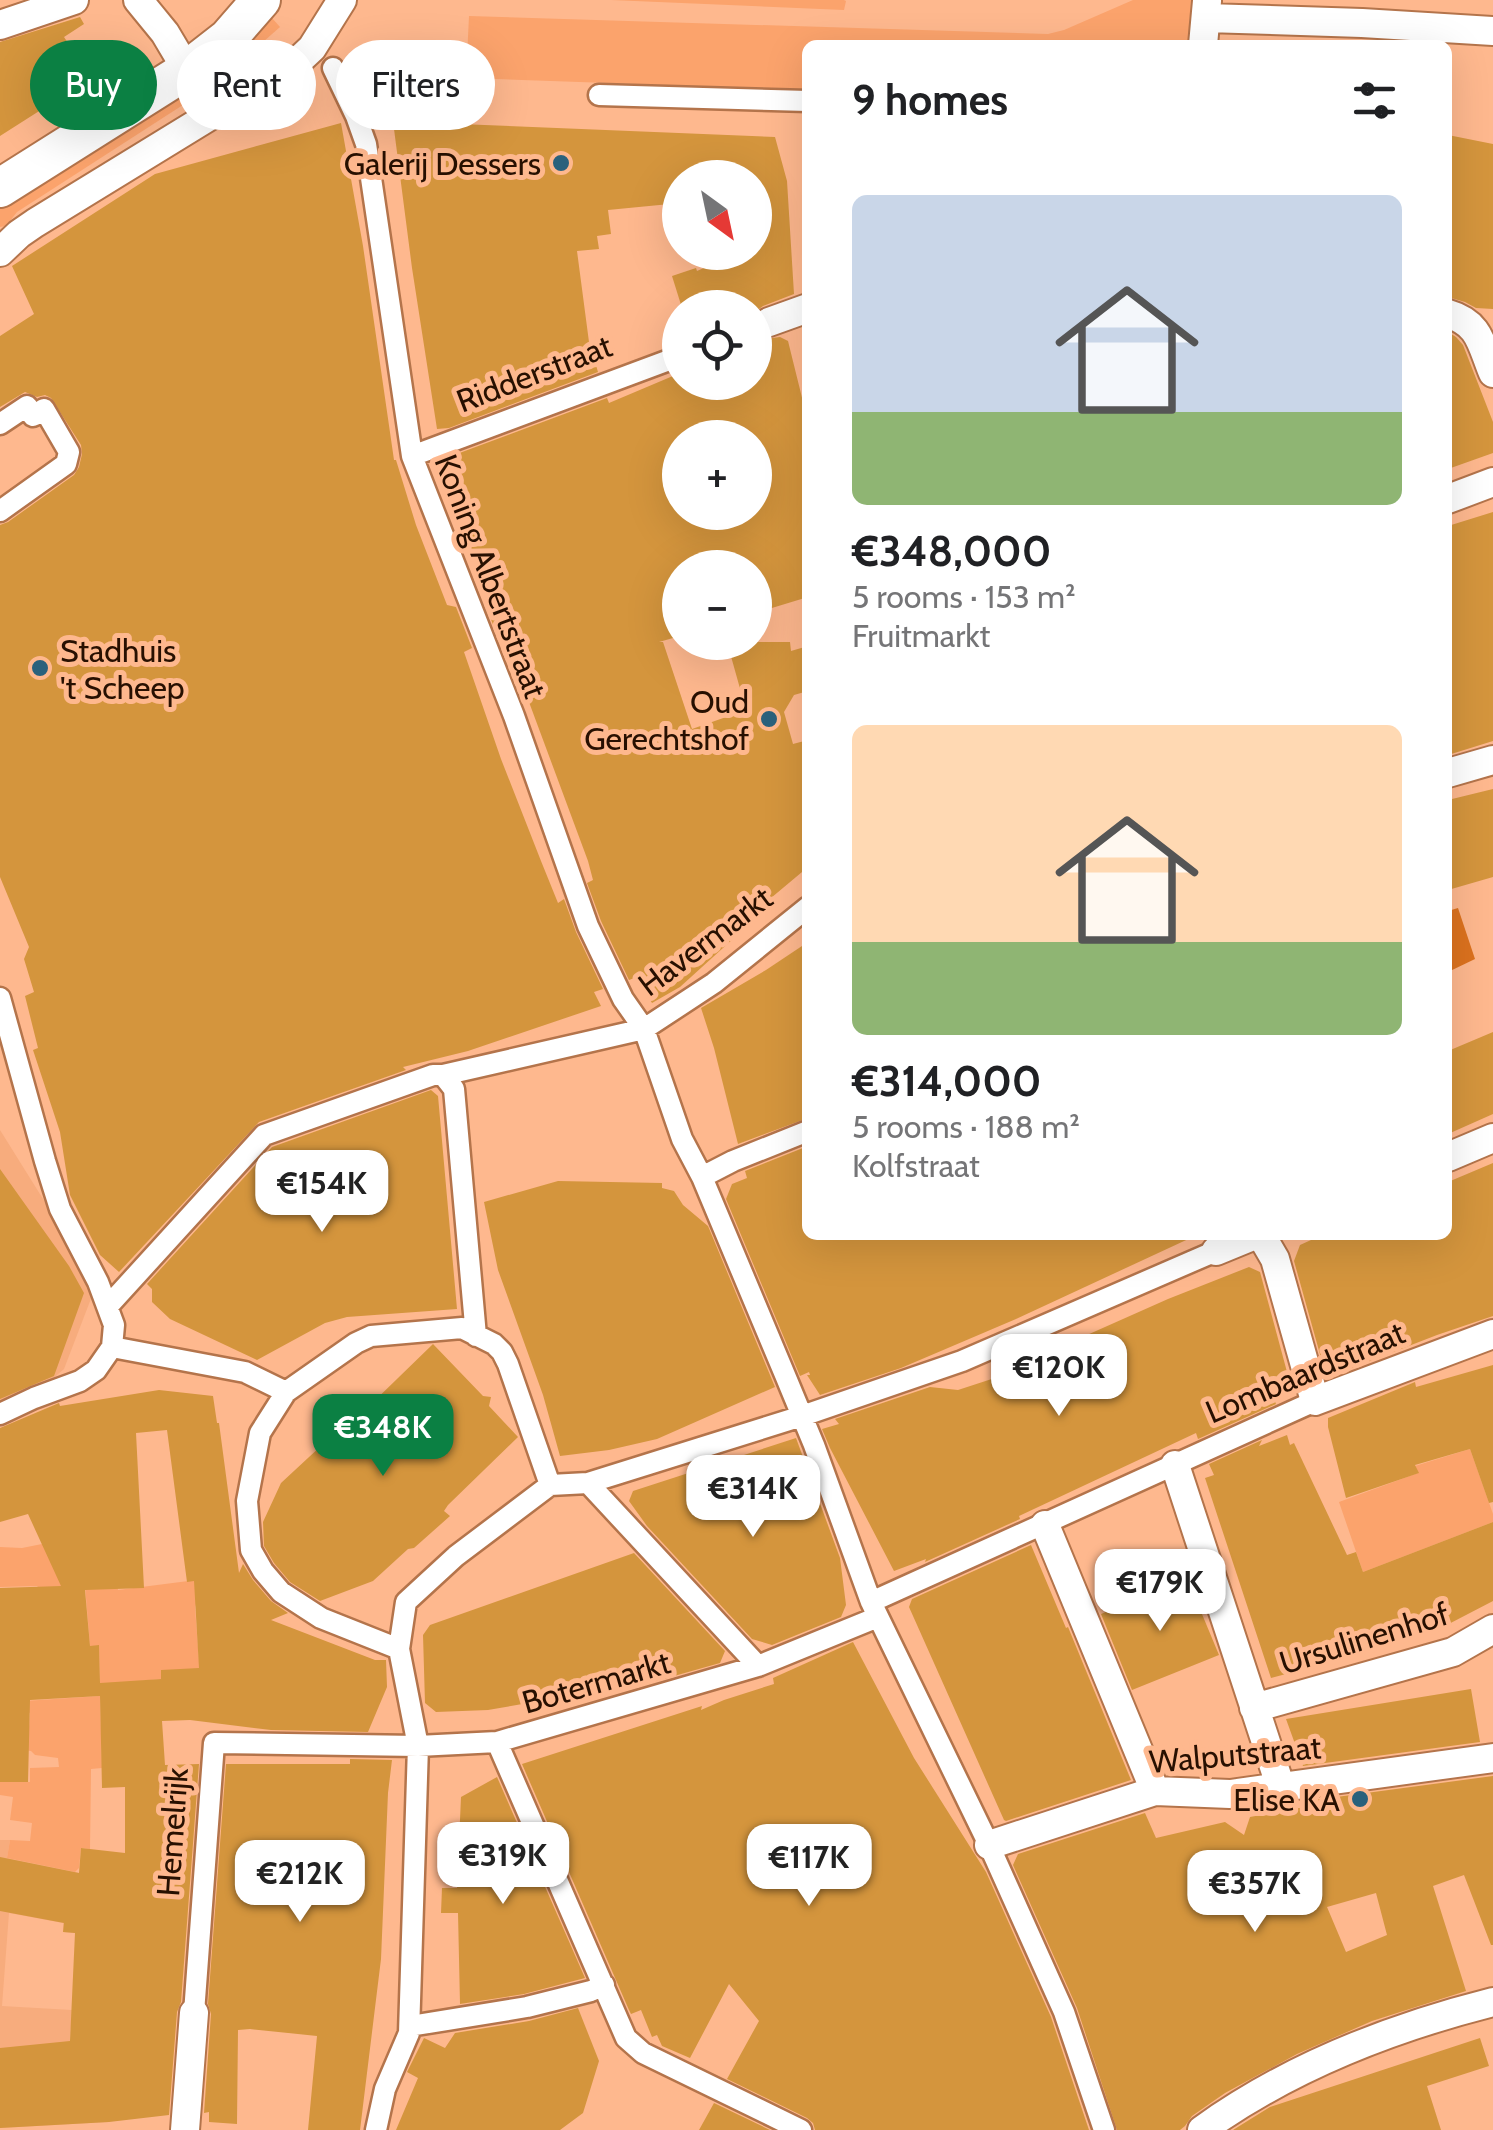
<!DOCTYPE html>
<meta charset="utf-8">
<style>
:root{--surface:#fff;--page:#f6f6f6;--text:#202124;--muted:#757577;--accent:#0b8043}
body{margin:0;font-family:Cabin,sans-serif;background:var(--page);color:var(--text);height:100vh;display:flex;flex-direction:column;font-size:38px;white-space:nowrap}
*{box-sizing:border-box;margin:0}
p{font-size:32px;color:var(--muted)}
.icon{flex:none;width:55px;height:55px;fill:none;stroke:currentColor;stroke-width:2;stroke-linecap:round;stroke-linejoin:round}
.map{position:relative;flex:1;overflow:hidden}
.sheet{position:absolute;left:802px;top:40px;width:650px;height:1200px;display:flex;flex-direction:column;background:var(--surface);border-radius:15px;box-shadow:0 10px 40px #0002}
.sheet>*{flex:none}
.guide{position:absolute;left:30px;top:40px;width:622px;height:90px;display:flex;gap:20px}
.needle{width:65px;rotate:147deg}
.controls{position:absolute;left:662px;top:160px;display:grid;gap:20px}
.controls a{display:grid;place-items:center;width:110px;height:110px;border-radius:50%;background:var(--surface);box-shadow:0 10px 40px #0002;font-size:50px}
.price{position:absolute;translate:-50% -85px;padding:0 22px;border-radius:20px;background:#fff;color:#222;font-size:32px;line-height:65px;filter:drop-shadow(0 2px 5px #0008)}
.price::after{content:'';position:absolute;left:50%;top:60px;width:30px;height:22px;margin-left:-15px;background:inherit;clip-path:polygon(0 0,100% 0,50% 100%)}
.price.current{background:var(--accent);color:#fff}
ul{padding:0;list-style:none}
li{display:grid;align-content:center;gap:20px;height:530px;padding:0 50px}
li span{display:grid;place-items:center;height:310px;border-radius:15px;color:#555}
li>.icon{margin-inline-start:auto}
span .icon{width:180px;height:180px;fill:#fffc;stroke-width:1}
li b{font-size:42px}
h2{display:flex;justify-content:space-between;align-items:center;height:120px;padding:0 50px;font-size:42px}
.tag{padding:0 35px;border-radius:45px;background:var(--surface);box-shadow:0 10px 40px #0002;font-size:35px;line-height:90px}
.tag.current{background:var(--accent);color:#fff}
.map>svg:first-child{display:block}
.built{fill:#f7ac7d}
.green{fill:#fba36c}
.forest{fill:#dc721e}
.building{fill:#d4953d;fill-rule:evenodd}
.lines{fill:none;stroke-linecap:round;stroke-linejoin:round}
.pedestrian-casing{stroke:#b4744b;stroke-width:25}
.minor-casing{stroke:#b4744b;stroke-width:32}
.secondary-casing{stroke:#b4744b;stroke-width:42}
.pedestrian{stroke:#fff;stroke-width:20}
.minor{stroke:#fff;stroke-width:28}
.secondary{stroke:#fff;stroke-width:38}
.poi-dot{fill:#2a617c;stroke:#feb88e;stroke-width:4}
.labels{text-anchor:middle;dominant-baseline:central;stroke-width:10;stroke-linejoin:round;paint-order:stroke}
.poi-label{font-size:32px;fill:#281001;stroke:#feb88e;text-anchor:end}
.street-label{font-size:32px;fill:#281001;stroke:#feb88e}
</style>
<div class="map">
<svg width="1493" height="2130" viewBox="0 0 1493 2130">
<rect width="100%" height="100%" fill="#feb88e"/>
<path class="built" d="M0,1130L58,1223L68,1251L92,1296L64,1369L51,1380L0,1401Z
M0,1840H10L7,1858L84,1874L75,1933L63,1932V1923L9,1913L2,2006L72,2010L70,2040L109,2122L0,2128Z"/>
<path class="green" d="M611,0H844L846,1L844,10Z
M1133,0H1191L1188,45H808L807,90L466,78L469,16L1048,34L1064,30Z
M272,18L280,27L217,83L17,212L6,226L0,227V208L199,81Z
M1470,1449L1493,1514V1522L1363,1572L1339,1502L1418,1473L1415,1466Z
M110,1541L118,1590L204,1579L195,1607L200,1675L100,1685L99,1646H90L84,1573Z
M52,1542L71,1625L37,1586L0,1587V1547L22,1548Z
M100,1696L102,1768L91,1769L90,1849L81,1848L79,1868L75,1872L7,1858L10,1840L30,1841L32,1823L10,1820L13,1797L0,1795V1782H30V1768L59,1767L58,1758L35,1755L31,1751L23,1750L19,1728H29L30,1713L9,1702Z"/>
<path class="forest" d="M1458,908L1475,959L1448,972V911Z"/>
<path class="building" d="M80,17L84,24L64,37L91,78L0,136V42Z
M416,107L460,109L459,124L775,137L787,181L794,294L763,306L755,312V308H682L672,276L696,268L697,271L740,252H755V178H680V203L608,210L611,234L597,236L599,249L577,251L589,342L598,372L449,428L437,429L412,268L394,129Z
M341,123L363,246L394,460H396L416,525L447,605L456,607L472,648L464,652L501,759L541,861L558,903L564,899L576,932L603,989L594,992L601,1006L468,1051L403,1067L406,1070L259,1122L119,1272L100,1255L70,1195L60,1132L33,1050L38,1048L25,996L34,992L24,959L29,947L0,877V525L8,522L74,475L79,467L82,454L81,445L51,398L45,395L37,397L25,392L0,407V336L34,314L12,266L155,174Z
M1448,135L1493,144V309L1476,308L1465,302L1448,297Z
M755,332L765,339L780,337L788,341L808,422V597L755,613V568H680V636L659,642H663L692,729L746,710L727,642H790L791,651L808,646V691L794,695L784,712L793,744L808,740V867L752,914L731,935L734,938L680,987L652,1003L637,977L629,980L601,921L587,883L593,880L588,861L503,632L497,635L484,601L490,598L441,467L446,458L607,398L609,403L680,373V382H755ZM680,438H755V512H680Z
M1448,332L1456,337L1463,345L1493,422V453L1448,469Z
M1493,512V741L1448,755V526Z
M1493,789V877L1448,890V800Z
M808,942V1118L738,1144L714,1048L701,1008L766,970Z
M1493,1032V1114L1448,1134V1051Z
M431,1090L438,1096L457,1309L347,1317L325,1323L257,1360L170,1319L152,1302V1289L147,1284L272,1147Z
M808,1146V1235H1197L1016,1319L901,1368L820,1395L807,1375H810L809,1372L800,1376L726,1199L732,1184L747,1178L745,1171Z
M1493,1163V1316L1437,1335L1339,1373L1323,1365L1294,1261L1300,1245L1322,1235H1448V1182Z
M0,1169L69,1266L84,1293L54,1376L0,1399Z
M558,1181L662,1183V1188L674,1191L683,1205L708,1226L775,1387L657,1439L609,1450L560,1456L543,1395L498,1270L484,1202Z
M1249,1267L1260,1272L1290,1383L1283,1396L1274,1399L1276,1404L1198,1439L1196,1433L1019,1516L1020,1519L925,1562L926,1559L894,1571L830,1448L822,1429L839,1424L835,1419L930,1387L958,1390L1007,1374L1051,1351L1168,1299Z
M433,1344L483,1396L491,1397L489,1406L518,1437L448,1505L444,1511L450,1516L414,1548L408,1549L373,1581L320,1601L290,1582L274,1563L264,1546L263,1522L281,1483L322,1445L319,1441L352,1410L357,1415L363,1412Z
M1493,1365V1502L1489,1503L1470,1449L1415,1465L1419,1473L1346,1498L1328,1427V1418L1415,1382L1416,1387Z
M159,1390L213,1396L217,1423H219L239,1573L243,1564L253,1580L271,1601L288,1613L271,1620L375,1660H386L387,1687L368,1732L271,1730L190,1720L162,1721L165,1765L199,1764L181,2002L177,2012L169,2115L109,2122L0,2128V2048L70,2041L75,1933L63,1932L64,1923L0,1911V1857L79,1873L81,1848L125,1853V1787L102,1788L100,1696L30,1700L28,1782H0V1588L61,1586L28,1514L0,1522V1428L59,1403L60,1406ZM167,1430L187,1582L194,1581L199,1668L161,1670V1679L100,1683L99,1645L90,1646L85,1590L144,1588L136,1433Z
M1287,1435L1290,1445L1294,1443L1347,1555L1356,1552L1363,1572L1493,1522V1601L1441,1628L1368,1652L1366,1645L1342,1659L1271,1678L1205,1478L1214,1475L1209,1464L1262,1440L1259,1446Z
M796,1438L840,1558L846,1605L841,1617L772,1645L752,1639L647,1526L629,1501L633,1491Z
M1031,1545L1066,1628L1068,1627L1131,1780L1006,1821L1004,1820L909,1607L912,1599Z
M634,1553L725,1651L720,1663L660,1680L488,1710L436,1712L425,1703L423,1635L430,1625Z
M1187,1578L1219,1655L1132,1690L1101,1614Z
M853,1642L914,1758L986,1872L1051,2017L1089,2130H815L813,2123L807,2118L727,2079L759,2021L729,1984L690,2058L662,2046L657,2035L652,2037L641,2010L631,2014L629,2010L522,1764L702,1706L701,1710L724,1700L774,1684L773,1678Z
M1471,1689L1480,1742L1303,1766L1286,1719Z
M350,1759L392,1760L388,1793L381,1959L360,2130H308L317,2036L250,2029L238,2030L237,2124L209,2122V2112L204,2113L211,2014L208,2004L226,1764H350Z
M1493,1776V1945H1491L1464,1875L1433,1886L1466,1991L1372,2021L1297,2054L1225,2093L1192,2116L1185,2126L1180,2130H1117L1077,2008L1013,1865L1018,1854L1145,1813L1156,1838L1225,1822L1244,1835L1250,1817L1316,1805L1314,1800ZM1376,1893L1387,1935L1346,1952L1327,1907Z
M497,1777L585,1978L524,1994L460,2004L458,1913H441L442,1888H457L461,1797Z
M578,2008L599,2061L583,2113L560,2130H396L418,2078L407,2072L424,2038L445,2048L455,2033L529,2021Z
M1480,2038L1489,2066L1427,2086L1441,2130H1233L1270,2107Z
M714,2103L770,2130H699Z"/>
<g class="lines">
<defs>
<path id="pedestrian" d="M333,68L356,116L366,144L412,456L514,716L588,926L623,999L644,1029L682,1139L702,1177L785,1375L814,1445L871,1602L989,1845L1064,2012L1104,2130
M599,95L808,101
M0,424L27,406L33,416L44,409L69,452L66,464L0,511
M412,456L680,356
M0,998L45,1161L60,1209L98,1282L114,1325L112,1347L96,1370L80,1381L34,1398L0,1414
M702,1177L733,1161L808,1131
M109,1305L264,1135L433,1075H443
M476,1336L454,1089L443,1075L644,1029L714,983L808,907
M112,1347L245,1372L286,1392
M588,1483L758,1666
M871,1602L1315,1401
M399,1649L321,1618L281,1592L263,1571L251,1550L247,1501L260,1433L286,1392L356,1343L371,1336L462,1328L494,1344L502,1352L508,1364L550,1485
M497,1742L626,2038L643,2053L801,2130
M194,2013L214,1743L418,1746L497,1742L758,1666L878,1617
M410,2026L527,2007L591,1991L604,1985
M376,2130L385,2089L409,2033L418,1746L399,1649L406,1602L456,1556L550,1485L588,1483L802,1416L962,1361L1216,1251"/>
<path id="minor" d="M138,0L165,33L187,70
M1206,18L1362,23L1493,31
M0,25L74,0
M1203,45L1207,1
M0,252L19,234L35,223L296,63L312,48L342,0
M1448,314C1480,323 1481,344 1493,373
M769,322L808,308
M1448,499L1493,482
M1448,773L1493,760
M1448,1157L1493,1138
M1261,1235L1275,1259L1315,1401L1493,1334
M1216,1251L1255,1235
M1175,1465L1281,1788
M1045,1525L1155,1791
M1254,1708L1453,1652L1493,1629
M989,1845L1155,1791L1230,1794L1493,1758
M185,2130L194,2013
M1202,2130C1288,2068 1390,2028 1493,2002"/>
<path id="secondary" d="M0,188L187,70L228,38L261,0"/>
</defs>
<use href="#pedestrian" class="pedestrian-casing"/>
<use href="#minor" class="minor-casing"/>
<use href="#secondary" class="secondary-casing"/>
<use href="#pedestrian" class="pedestrian"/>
<use href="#minor" class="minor"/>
<use href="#secondary" class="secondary"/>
</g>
<g class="poi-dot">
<circle cx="561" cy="163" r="10"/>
<circle cx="40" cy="668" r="10"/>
<circle cx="769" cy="719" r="10"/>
<circle cx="1360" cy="1799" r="10"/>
</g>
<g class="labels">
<g class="poi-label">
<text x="541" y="163">Galerij Dessers</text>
<text x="60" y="650" text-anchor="start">Stadhuis<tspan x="60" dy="37">'t Scheep</tspan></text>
<text x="749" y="701">Oud<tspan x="749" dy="37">Gerechtshof</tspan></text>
<text x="1340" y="1799">Elise KA</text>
</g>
<g class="street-label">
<text transform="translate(534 373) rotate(-21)">Ridderstraat</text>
<text transform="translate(491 576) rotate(69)">Koning Albertstraat</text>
<text transform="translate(705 941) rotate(-37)">Havermarkt</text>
<text transform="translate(1305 1372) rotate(-23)">Lombaardstraat</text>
<text transform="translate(1364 1638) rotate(-17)">Ursulinenhof</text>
<text transform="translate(596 1682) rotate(-16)">Botermarkt</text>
<text transform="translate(1235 1754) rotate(-5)">Walputstraat</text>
<text transform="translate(172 1832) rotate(-86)">Hemelrijk</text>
</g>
</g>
</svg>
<div class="controls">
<a><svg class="needle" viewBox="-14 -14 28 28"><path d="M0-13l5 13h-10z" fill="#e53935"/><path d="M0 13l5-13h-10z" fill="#757577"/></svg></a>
<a><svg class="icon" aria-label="locate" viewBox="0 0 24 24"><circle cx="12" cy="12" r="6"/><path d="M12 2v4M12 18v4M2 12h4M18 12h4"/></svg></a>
<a>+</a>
<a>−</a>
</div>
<b class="price" style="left:322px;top:1235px">€154K</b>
<b class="price" style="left:1059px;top:1419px">€120K</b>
<b class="price current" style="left:383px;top:1479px">€348K</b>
<b class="price" style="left:753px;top:1540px">€314K</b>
<b class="price" style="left:1160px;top:1634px">€179K</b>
<b class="price" style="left:503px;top:1907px">€319K</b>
<b class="price" style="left:809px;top:1909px">€117K</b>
<b class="price" style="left:300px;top:1925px">€212K</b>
<b class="price" style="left:1255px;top:1935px">€357K</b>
<div class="guide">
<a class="tag current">Buy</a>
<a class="tag">Rent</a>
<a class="tag">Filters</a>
</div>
<section class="sheet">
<h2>9 homes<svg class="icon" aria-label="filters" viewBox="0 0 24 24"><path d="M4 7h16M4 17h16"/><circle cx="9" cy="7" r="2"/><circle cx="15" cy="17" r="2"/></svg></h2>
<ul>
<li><span style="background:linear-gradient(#c9d6e8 70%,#8fb573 0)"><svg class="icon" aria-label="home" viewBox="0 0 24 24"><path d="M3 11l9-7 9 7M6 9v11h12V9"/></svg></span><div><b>€348,000</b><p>5 rooms · 153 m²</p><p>Fruitmarkt</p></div></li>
<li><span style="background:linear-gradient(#ffd9b3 70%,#8fb573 0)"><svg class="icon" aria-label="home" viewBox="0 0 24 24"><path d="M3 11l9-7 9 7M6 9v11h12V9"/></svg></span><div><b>€314,000</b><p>5 rooms · 188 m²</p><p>Kolfstraat</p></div></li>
</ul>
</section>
</div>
